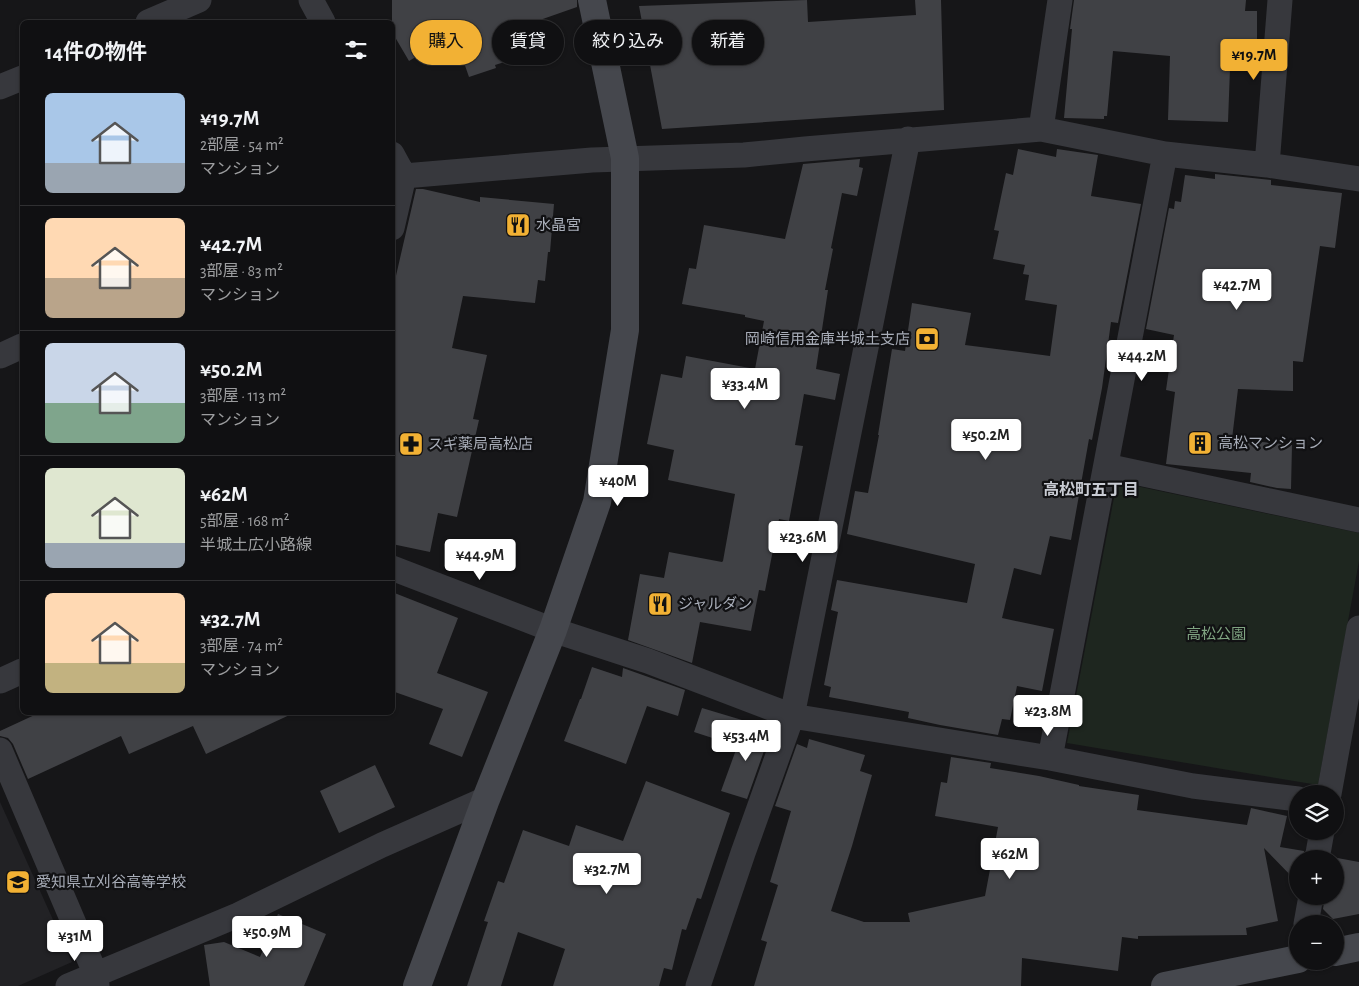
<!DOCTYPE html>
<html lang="ja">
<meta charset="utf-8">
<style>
:root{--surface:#101012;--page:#1e1e20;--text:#f1f3f6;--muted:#9c9d9f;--line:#303032;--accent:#f2b134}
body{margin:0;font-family:"Alegreya Sans","Noto Sans JP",sans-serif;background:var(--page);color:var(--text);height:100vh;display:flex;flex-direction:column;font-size:19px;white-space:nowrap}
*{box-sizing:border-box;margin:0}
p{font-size:16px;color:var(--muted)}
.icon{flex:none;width:28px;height:28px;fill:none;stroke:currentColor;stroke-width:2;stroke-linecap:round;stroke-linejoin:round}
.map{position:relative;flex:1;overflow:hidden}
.side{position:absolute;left:20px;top:20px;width:375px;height:695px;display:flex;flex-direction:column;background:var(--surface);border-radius:8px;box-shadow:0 1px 4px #0004,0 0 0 1px var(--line)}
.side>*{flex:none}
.banner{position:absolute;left:410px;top:20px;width:475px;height:45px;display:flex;gap:10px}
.controls{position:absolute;left:1289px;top:785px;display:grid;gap:10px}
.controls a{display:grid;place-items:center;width:55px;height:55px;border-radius:50%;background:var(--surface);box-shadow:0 1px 4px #0004,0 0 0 1px var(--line);font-size:25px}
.price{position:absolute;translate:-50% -42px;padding:0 11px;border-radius:5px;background:#fff;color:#222;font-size:16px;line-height:32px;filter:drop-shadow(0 1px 2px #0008)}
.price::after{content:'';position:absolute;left:50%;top:30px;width:15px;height:11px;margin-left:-8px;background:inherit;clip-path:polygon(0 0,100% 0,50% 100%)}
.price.current{background:var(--accent);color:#111}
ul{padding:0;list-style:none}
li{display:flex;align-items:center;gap:15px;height:125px;padding:0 25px}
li+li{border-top:1px solid var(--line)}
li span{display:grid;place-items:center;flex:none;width:140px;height:100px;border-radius:8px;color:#555}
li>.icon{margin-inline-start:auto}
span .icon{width:60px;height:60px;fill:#fffc;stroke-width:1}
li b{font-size:21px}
h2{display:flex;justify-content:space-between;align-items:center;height:60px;padding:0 25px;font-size:21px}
.pill{padding:0 18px;border-radius:22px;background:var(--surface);box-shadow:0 1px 4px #0004,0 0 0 1px var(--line);font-size:18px;line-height:45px}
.pill.current{background:var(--accent);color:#111}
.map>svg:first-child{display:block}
.built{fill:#222225}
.green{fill:#1e261f}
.building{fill:#404145}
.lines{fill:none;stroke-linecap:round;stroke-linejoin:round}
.street{stroke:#37383d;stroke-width:25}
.secondary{stroke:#45474d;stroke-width:28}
.labels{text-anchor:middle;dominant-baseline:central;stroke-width:4.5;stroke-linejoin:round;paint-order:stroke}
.poi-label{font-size:15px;fill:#a8adb8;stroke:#111113;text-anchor:start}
.park-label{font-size:15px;fill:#7fa381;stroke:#111113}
.neighbourhood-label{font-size:16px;font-weight:bold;fill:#c9ccd4;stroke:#111113}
</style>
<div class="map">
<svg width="1359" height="986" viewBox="0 0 1359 986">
<rect width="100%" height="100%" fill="#161618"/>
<path class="built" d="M0,802L72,962L18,986H0Z"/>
<path class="green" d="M1117,482L1359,533V561L1318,785L1067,743Z"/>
<path class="building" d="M392,0H577V7L520,27L529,54L495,65L496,68L469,77L454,34L409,61L392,32Z
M807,0L808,22L916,15L915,0H941L944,110L662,129L639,6Z
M1074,0H1246L1245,11H1257V42H1231L1228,122L1168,120L1170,56L1113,51L1107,116H1104V119L1064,118L1072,29H1070Z
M1018,149L1056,157L1057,149L1098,155L1091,196L1141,204L1118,323L1111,322L1102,388L1092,440L1089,439L1071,540L1050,536L1041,575L1014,568L1002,618L1054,629L1042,691L1017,686L1010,720L1002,719L998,735L940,725L908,718L909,712L829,697L831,687L824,685L838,612L831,610L837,580L967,603L975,564L847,534L855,491L868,493L879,435H878L892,349L905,351L912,303L971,313L965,345L1050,356L1057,305L1025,300L1029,275L1023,274L1025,265L993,259L999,231L994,230L1006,173L1013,175Z
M860,159L859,167L863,168L857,196L842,193L831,248L833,249L825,290H828L816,369L840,374L835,400L804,394L795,445L803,446L789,521L779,519L765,591L759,590L751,631L700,622L692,663L628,640L640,574L664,578L669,552L722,562L723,561L735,494L668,480L674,450L647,444L661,374L682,378L686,356L755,369L764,321L745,317V315L682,304L689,268L696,269L704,225L785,239L803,164Z
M1215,174L1271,180V185L1342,193L1335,248L1320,246L1303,362L1293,361V391L1238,389L1232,439L1292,445L1291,489L1277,488L1250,482L1251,473L1166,464L1175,392L1166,390L1174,335L1146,329L1169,208L1174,209L1175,201L1181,202L1185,175L1215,179Z
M416,189H423L480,202V197L554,204L550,252H548L545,281L538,280L535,303L463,296L452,348L487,355L473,419L479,420L457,517L438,513L430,552L392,544V293Z
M392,592L458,618L437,673L488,692L462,757L429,744L443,709L392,691Z
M592,667L622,677L623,668L685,690L678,716L647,706L626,764L564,741L580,699H581Z
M702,708L742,720L734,745L694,732Z
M41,712H296L206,754L193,726L129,754L121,736L28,779L13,744L8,738L0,736V731Z
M745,725L770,734L747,799L721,791Z
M809,739L865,755L860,771L872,775L852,846L831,911L864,922H910L908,913L985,896L998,827L935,816L941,782L947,783L951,757L991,763L990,768L1039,776L1079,785V786L1139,795L1137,810L1247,825L1251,808L1287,816L1280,847L1304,851L1303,859H1298V883L1264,848L1278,921L1246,928L1247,935L1138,936V939L1122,937L1118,971L1022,958L1021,986H754L767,942L761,940L778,885L770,882L791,811L775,806L797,744L807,748Z
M375,765L395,807L339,833L320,791Z
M646,781L730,813L701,899L697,898L686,930L682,929L672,970L664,968L659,986H553L565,949L518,932L501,986H467L488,922L484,921L498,881L504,883L523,830L569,846L576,825L623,841Z
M1332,857L1359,862V914L1333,919L1323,909L1325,896H1335V859H1332Z
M278,914L326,934L304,986H210L204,945L224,942L260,957Z"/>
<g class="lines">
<path class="street" d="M311,0L323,22
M148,22L199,0
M0,87L22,78
M1041,129L1060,0
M392,154L404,176L392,228
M1267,165L1280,0
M392,181L404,176L592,160L744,155L805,149L1041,129L1165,154
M0,356L22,346
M1106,466L1359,520
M392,568L553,630L648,661L792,716L1050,758L1193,786L1298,799
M0,681L22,671
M0,750L96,975L97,986
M1050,758L1165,154L1267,165L1359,179
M1329,794L1359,628
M1317,859L1322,831
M1306,924L1311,896
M68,986L238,915L382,845L486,799
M698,986L743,853L792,716L908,139"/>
<path class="secondary" d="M1335,952L1359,947
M417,986L486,799L553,630L597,502L625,330V158L592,0
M1165,986L1298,959"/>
</g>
<defs>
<symbol id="restaurant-square" viewBox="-11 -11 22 22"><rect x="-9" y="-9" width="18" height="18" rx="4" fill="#f2b134" stroke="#111113"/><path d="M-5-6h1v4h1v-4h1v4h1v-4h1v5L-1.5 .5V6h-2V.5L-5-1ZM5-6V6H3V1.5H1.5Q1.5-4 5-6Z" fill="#111"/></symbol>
<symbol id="bank-square" viewBox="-11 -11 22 22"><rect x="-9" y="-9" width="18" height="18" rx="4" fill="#f2b134" stroke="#111113"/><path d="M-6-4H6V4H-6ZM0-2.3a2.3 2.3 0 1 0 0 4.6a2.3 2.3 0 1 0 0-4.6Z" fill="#111"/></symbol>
<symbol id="building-square" viewBox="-11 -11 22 22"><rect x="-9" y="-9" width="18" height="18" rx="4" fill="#f2b134" stroke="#111113"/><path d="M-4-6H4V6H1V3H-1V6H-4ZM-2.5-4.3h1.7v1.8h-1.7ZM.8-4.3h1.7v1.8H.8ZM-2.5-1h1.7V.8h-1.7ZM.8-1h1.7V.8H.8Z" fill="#111"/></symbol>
<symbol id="pharmacy-square" viewBox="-11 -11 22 22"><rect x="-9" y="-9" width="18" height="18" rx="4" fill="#f2b134" stroke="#111113"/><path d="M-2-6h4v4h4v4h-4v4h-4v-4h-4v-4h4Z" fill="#111"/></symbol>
<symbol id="school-square" viewBox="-11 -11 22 22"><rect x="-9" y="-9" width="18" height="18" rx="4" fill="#f2b134" stroke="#111113"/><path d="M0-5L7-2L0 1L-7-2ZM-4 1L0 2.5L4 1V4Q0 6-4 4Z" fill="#111"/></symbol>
</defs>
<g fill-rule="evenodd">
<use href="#restaurant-square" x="504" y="211" width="28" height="28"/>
<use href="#bank-square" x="913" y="325" width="28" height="28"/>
<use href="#building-square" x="1186" y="429" width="28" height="28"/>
<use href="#pharmacy-square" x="397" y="430" width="28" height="28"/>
<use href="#restaurant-square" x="646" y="590" width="28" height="28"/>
<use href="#school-square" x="4" y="868" width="28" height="28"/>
</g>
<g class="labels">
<g class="poi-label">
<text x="536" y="225">水晶宮</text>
<text x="910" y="339" text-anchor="end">岡崎信用金庫半城土支店</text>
<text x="1218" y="443">高松マンション</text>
<text x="428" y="444">スギ薬局高松店</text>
<text x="678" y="604">ジャルダン</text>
<text x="36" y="882">愛知県立刈谷高等学校</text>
</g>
<g class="park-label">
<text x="1216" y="634">高松公園</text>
</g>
<g class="neighbourhood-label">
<text x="1091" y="490">高松町五丁目</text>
</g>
</g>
</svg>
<div class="controls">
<a><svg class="icon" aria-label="layers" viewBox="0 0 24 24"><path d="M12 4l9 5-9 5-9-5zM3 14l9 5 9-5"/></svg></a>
<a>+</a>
<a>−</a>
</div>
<b class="price current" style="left:1254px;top:81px">¥19.7M</b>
<b class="price" style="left:1237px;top:311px">¥42.7M</b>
<b class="price" style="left:1142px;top:382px">¥44.2M</b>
<b class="price" style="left:745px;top:410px">¥33.4M</b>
<b class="price" style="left:986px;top:461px">¥50.2M</b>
<b class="price" style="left:618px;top:507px">¥40M</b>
<b class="price" style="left:803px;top:563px">¥23.6M</b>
<b class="price" style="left:480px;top:581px">¥44.9M</b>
<b class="price" style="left:1048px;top:737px">¥23.8M</b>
<b class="price" style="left:746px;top:762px">¥53.4M</b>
<b class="price" style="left:1010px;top:880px">¥62M</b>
<b class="price" style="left:607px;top:895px">¥32.7M</b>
<b class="price" style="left:267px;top:958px">¥50.9M</b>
<b class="price" style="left:75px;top:962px">¥31M</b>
<div class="banner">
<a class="pill current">購入</a>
<a class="pill">賃貸</a>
<a class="pill">絞り込み</a>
<a class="pill">新着</a>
</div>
<section class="side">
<h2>14件の物件<svg class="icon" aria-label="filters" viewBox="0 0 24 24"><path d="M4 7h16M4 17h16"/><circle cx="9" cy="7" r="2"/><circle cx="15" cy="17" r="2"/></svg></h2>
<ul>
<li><span style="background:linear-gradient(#a9c7e8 70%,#9aa5b1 0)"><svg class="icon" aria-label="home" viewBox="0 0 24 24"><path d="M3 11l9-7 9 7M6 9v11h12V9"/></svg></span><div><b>¥19.7M</b><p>2部屋 · 54 m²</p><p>マンション</p></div></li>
<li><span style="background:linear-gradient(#ffd9b3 60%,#b9a48a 0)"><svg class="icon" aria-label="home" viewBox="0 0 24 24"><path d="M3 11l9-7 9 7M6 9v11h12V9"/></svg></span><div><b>¥42.7M</b><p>3部屋 · 83 m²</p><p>マンション</p></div></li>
<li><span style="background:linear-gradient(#c9d6e8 60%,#7fa58c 0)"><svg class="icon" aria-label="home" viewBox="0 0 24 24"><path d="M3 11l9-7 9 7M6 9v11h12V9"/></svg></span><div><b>¥50.2M</b><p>3部屋 · 113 m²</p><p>マンション</p></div></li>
<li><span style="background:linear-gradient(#dfe7d0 75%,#9aa5b1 0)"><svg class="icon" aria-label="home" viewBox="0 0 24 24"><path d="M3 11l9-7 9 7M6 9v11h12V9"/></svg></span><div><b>¥62M</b><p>5部屋 · 168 m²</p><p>半城土広小路線</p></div></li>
<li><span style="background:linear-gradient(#ffd9b3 70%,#c2b280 0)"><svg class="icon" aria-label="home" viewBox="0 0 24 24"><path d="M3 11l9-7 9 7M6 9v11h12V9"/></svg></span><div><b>¥32.7M</b><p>3部屋 · 74 m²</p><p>マンション</p></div></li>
</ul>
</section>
</div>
